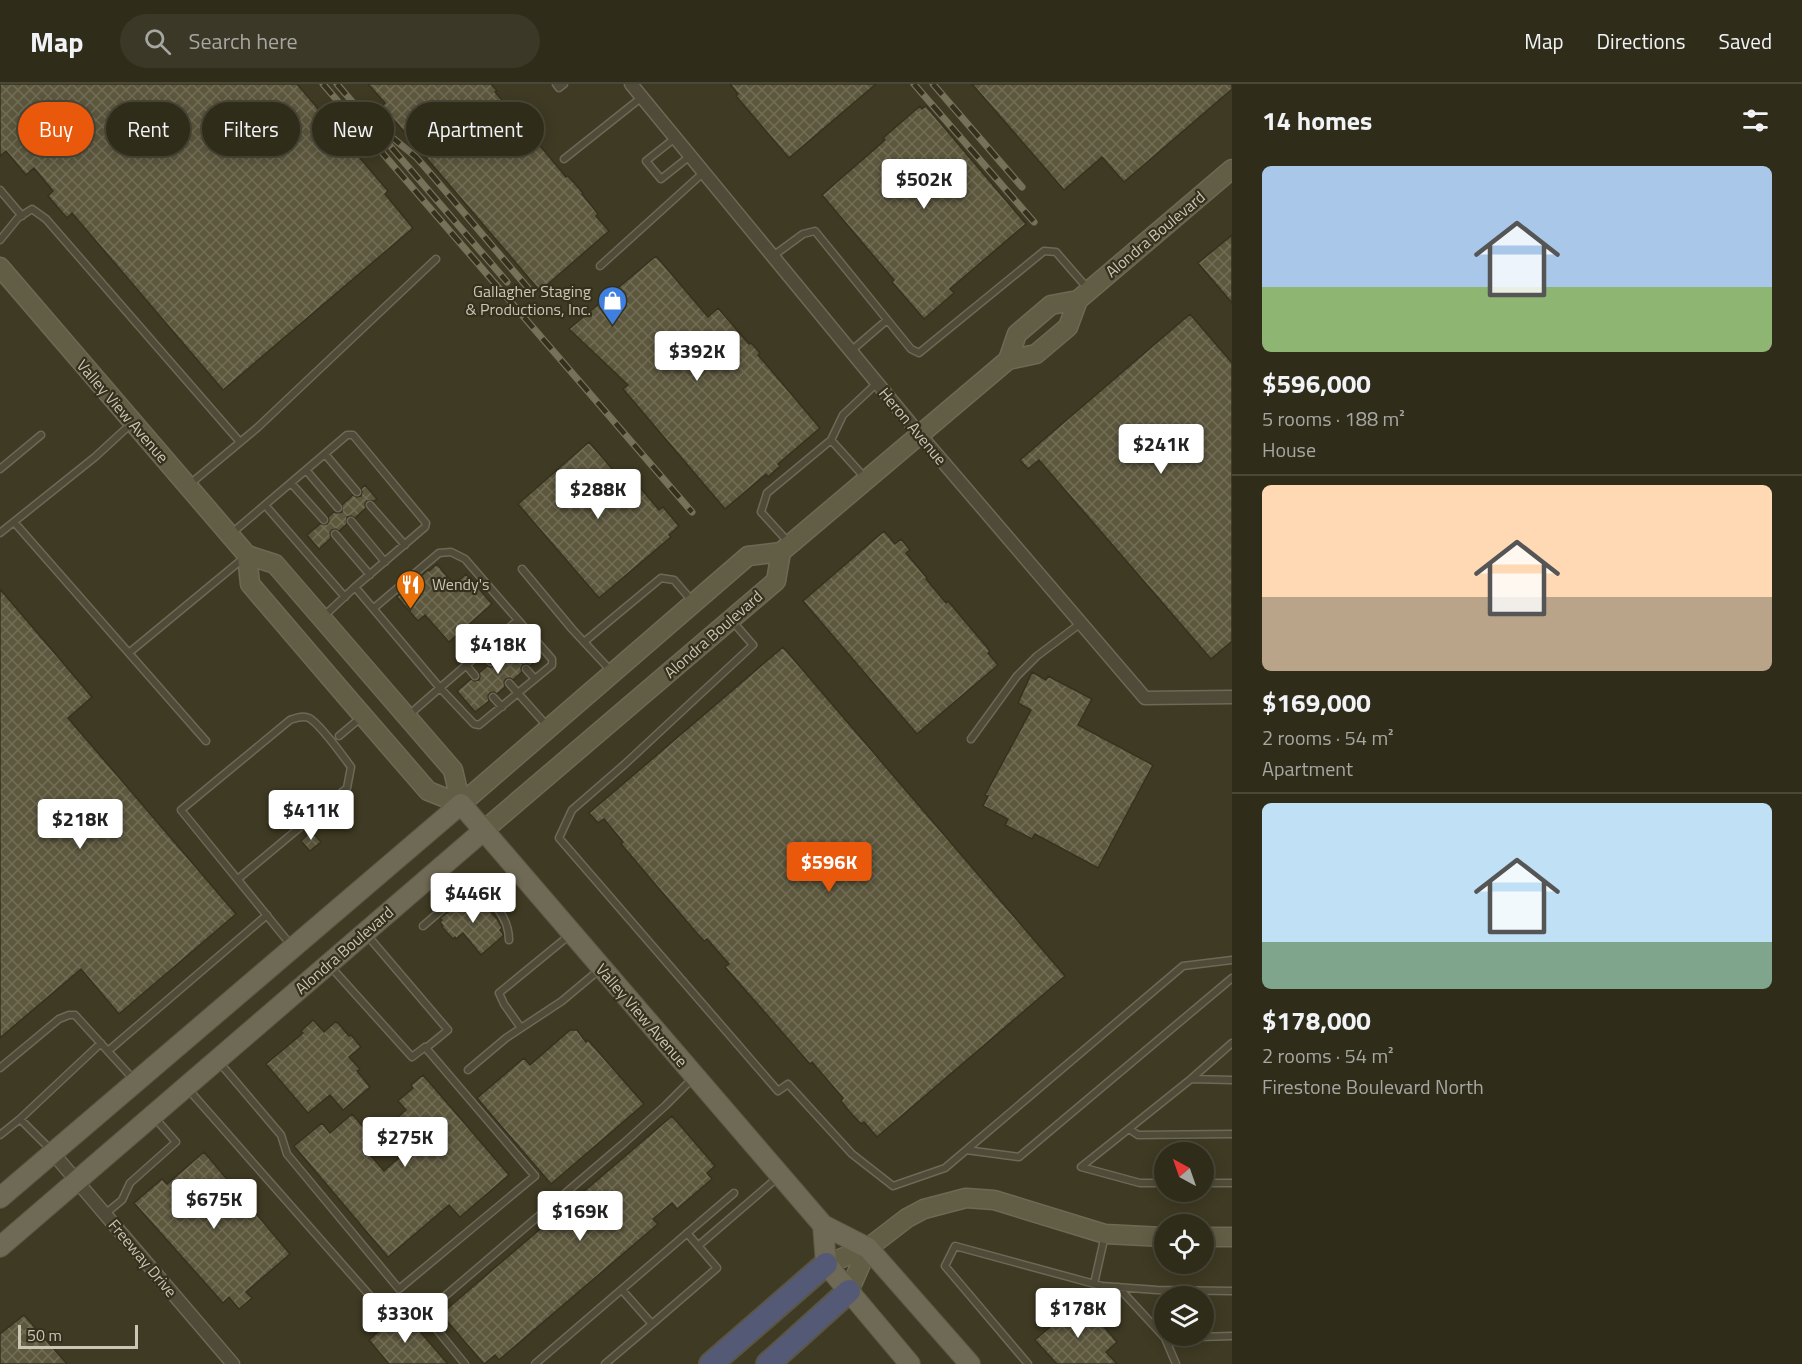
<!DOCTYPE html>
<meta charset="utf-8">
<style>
:root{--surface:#2f2c1a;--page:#3b3827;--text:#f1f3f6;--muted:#a7a7a2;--line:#4a4839;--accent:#ea580c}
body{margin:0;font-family:"Titillium Web",sans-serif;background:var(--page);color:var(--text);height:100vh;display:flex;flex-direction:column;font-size:22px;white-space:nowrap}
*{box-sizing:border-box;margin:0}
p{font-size:20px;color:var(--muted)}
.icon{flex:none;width:33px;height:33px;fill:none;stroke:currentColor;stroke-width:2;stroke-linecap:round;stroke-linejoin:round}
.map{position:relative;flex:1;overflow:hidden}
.details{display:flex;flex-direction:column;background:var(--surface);width:570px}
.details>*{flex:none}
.guide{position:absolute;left:18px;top:18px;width:570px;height:54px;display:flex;gap:12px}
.needle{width:39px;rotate:320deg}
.buttons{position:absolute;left:1154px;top:1058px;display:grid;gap:12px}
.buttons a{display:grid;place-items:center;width:60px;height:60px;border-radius:50%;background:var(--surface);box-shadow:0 3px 15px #0003,0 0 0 2px var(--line);font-size:30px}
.scale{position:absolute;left:18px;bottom:15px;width:120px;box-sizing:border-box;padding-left:6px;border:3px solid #cac6b4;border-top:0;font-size:16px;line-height:21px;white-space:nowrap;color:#cac6b4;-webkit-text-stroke:4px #34301d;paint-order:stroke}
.price{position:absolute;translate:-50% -51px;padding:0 14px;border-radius:6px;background:#fff;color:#222;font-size:20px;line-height:39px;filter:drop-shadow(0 2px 3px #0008)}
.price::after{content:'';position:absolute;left:50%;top:36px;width:18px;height:14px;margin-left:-9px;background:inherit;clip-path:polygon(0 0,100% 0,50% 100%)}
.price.on{background:var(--accent);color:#fff}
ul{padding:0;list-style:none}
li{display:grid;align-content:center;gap:12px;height:318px;padding:0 30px}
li+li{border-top:2px solid var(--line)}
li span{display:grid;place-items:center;height:186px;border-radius:9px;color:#555}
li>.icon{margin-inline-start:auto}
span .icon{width:108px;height:108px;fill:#fffc;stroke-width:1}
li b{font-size:26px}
h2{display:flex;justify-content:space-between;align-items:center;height:72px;padding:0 30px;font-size:26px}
.chip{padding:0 21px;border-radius:27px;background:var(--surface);box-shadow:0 3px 15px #0003,0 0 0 2px var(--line);font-size:21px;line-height:54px}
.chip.on{background:var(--accent);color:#fff}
header{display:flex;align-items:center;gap:36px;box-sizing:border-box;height:84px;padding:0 30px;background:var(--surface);border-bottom:2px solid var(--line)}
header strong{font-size:28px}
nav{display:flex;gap:33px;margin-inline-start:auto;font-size:21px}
.search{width:420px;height:54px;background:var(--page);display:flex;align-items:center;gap:15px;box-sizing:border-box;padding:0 21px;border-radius:33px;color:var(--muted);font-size:22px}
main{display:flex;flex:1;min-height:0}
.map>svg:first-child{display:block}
.building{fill:url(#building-cross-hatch);stroke:#36321f;stroke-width:1.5}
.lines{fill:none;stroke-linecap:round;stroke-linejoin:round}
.lane-casing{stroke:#6d6956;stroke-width:9}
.street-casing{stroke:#6d6956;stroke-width:15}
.secondary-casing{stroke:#6d6956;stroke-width:21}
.primary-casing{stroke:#5b5744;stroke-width:22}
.highway-casing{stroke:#5a5643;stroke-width:26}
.lane{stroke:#4f4b38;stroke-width:6}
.street{stroke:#4f4b38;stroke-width:12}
.secondary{stroke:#625e45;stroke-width:18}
.primary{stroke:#6f6a56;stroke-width:20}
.highway{stroke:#545a75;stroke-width:22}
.rail-casing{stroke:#767159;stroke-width:7}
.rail{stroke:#34301d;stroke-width:4.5;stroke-dasharray:14;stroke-linecap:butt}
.labels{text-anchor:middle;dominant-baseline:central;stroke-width:4.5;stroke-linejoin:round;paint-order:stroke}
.street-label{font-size:16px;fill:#cac6b4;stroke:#34301d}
.poi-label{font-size:16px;fill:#cac6b4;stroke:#34301d;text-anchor:end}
</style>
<header>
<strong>Map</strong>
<div class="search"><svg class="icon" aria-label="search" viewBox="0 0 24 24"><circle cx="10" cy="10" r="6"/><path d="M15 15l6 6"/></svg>Search here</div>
<nav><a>Map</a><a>Directions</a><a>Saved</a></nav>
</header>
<main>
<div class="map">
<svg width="1232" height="1280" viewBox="0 0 1232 1280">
<defs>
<pattern id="building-cross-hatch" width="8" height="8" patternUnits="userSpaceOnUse" patternTransform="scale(1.5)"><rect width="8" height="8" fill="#5c573d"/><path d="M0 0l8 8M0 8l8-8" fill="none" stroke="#726e57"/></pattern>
</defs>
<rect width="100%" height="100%" fill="#3f3a23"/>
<path class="building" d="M0,0H297L388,107L385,110L413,144L223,306L72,129L67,134L48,112L53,107L34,84L26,91L6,67L0,72Z
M368,0H491L497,7L495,8L516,33L520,30L530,42L526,45L566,93L568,92L583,109L582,110L598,130L596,132L609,147L540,207L382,22L385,19Z
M730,0H876L789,74L736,12L738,10Z
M972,0H1232V5L1124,98L1102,73L1064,106Z
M920,22L922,25L926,22L1026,140L950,205L954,209L924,235L892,198L894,196L822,111L885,56L883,54Z
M1232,151V219L1198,179Z
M656,172L708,233L718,224L749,260L751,259L760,269L758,271L820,344L778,380L780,382L768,393L766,390L725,425L623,305L628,301L569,245Z
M1190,230L1232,279V557L1211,575L1039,376L1028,385L1020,376Z
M589,358L626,401L633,395L659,426L663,423L679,442L669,451L671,453L599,514L518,420Z
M365,401L377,415L374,417H367L365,420L366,424L355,434L351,432L347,433V440L339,447L336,445L332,446L330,449L331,454L319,465L307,451L320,440H327L329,437L328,433L334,428L338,429L342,428V421L353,411L357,413L361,412L362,408L361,405Z
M884,447L895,460L901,455L910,466L906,469L927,494L926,495L946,519L948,517L990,567L988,569L998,581L917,650L803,517Z
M437,480L454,501L466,490L492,520L449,558L425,531L418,537L397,513L428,486L429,487Z
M0,505L92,613L68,634L236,830L119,930L81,885L0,954Z
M521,553L539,574L530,582L527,580L523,581L521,584L522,588L513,596L510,594L506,595L504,598L505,603L497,610L494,608L490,609L488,612L489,617L475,628L457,607L471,595L475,597L479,596L480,592L479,589L487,582L491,583L495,582L496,578L495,575L504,567L507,569L511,568L513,565L512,560Z
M783,563L1065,892L877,1053L864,1038L861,1040L849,1027L841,1017L843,1014L812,978L810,980L725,883L729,880L707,855L704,857L695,847L621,760L623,758L604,735L598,739L589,729Z
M1032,588L1046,596L1048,592L1092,615L1078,641L1153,681L1098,784L1035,750L1032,755L1005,741L1008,735L983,722L988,712L985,711L1031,626L1018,619Z
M311,747L321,758L310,767L301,757Z
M472,810L478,814L497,835L502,844L500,846L503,850V852L481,871L463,849L456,855L455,853L453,855L442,843L443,842L440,838L442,836L440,834Z
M313,936L324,948L335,938L338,939L349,952L351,951L361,963L349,973L360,985L357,987L370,1003L343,1026L330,1011L308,1029L266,980L303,949L301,947Z
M570,946H577L586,958L588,956L644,1020L551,1100L477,1014L524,974L530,981Z
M423,991L509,1091L460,1133L449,1121L388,1173L294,1062L322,1039L330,1049L352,1030L365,1045L367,1043L378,1055L366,1066L384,1087L402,1071L382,1047L406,1026L398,1017L413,1004L411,1001Z
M672,1032L715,1082L707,1089L712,1095L677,1125L672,1119L653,1135L658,1140L499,1276L495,1271L484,1280L441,1230Z
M204,1068L290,1170L246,1208L252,1214L239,1225L229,1213L223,1219L134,1119L162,1095L167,1100Z
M1081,1216L1117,1258L1106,1268L1117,1280H1057L1035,1256Z
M402,1227L448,1280H389L369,1256Z
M24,1231L67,1280H0V1250Z"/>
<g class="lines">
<defs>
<path id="lane" d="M556,0L559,4L564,0
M675,54L646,77L661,95L690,72
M564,75L642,13
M0,106L22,132
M0,156L18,134L32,125L46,135L240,358
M773,172L803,150L815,147L911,265L919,269L1044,167L1056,168L1089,206
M600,182L704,88
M851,267L887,236
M831,356L843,331L877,299
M325,370L357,408
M0,385L41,351
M306,386L338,424
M291,399L324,436
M190,400L257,344L436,175
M265,421L345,513
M370,421L405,461
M351,437L385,478
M14,438L206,657
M0,449L95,373L132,339
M232,449L347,351H353L426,439L425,443L355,503L440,604L474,640L479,641L552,581V575L518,536C482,568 445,599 409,631
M335,450L370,491
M790,460L761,428L767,409L831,356L866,395
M522,485L572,545L612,588
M374,524L439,469L451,468L465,475L518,536
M324,532L355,503
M733,538L753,561L625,680L572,726L559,754L778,1007L788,1000L852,1070L893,1102L945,1084L1183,882L1232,876
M498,553L508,564
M584,558L661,494L674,496L693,518
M482,567L491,578
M130,568L245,473
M466,581L475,592
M526,585L535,595
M509,599L548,643
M493,613L502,623
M339,652L358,636
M971,655L1017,592L1037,572L1081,539
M238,795L347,704L351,683C343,672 320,640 309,634C303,631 296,634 290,636L181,726L290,860
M423,842L460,810L471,804C492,812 509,834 509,856
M367,851L448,946L426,964
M521,944L504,920L499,909L571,850
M108,967L267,831
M219,978L281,1051L287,1070L399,1205L535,1092L425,963L412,973L330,882
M0,984L59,935L69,931H75L135,997
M468,986L506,954L562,917L599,886
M1191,995L1232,996
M188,1005L372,1214
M20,1035L51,1066
M1129,1045L1138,1051L1232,1050
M0,1051L20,1035L101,959
M966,1066L1019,1073L1232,894
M1164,1099H1140L1081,1083L1191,995L1232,959
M1203,1099H1232
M105,1130L122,1116L130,1099L176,1058L154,1033
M698,1162L777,1094
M1094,1200L1105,1151
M1118,1203L1165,1254L1232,1252
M652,1240L717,1184L687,1149
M1165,1254L1176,1280
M465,1280L424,1230L624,1059L665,1022L692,995
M535,1280L734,1109
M605,1280L652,1240L622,1206
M1028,1280L945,1182L955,1162L1102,1202L1157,1206L1232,1207"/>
<path id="street" d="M631,0L920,351L1145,614L1232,613
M52,1068L233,1280"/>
<path id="secondary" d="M0,183L247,471L275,480L453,686L461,720
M1008,276L1017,250L1051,221L1078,216
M247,471L250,500L345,611L428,707L461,720
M461,720L748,472L781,468L1008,276L1036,270L1068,243L1078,216L1232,85
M483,747L776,497L781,468
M1203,1153H1232
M826,1180L868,1164L907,1134L924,1125L966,1114L994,1116L1105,1150L1164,1153
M849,1207L868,1164"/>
<path id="primary" d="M0,1114L461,720L823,1141L868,1164L970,1280
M823,1141L826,1180L910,1280
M0,1163L483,747"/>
<path id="highway" d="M711,1280L826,1180
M768,1280L849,1207"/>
</defs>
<use href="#lane" class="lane-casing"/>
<use href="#street" class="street-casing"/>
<use href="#secondary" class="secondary-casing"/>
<use href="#primary" class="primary-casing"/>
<use href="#highway" class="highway-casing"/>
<use href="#lane" class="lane"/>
<use href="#street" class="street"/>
<use href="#secondary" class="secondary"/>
<use href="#primary" class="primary"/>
<use href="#highway" class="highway"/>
<defs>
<path id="rail" d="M323,0L692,428
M337,0L507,198
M914,0L1034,138
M933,0L1022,103
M389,51L416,73L430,89L528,204"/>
</defs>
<use href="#rail" class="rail-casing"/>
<use href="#rail" class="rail"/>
</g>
<defs>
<symbol id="shop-pin" viewBox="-11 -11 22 30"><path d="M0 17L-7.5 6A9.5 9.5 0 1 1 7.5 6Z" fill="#3f7fe0" stroke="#34301d"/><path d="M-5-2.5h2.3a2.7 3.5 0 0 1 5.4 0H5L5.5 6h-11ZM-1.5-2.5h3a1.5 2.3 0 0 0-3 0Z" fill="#fff"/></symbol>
<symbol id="restaurant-pin" viewBox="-11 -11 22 30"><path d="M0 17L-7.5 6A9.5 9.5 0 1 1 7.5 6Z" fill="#e8710a" stroke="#34301d"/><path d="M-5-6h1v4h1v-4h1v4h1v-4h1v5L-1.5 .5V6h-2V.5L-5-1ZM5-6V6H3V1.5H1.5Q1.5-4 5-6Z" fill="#fff"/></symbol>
</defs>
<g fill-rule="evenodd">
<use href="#shop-pin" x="596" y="200" width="33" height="45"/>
<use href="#restaurant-pin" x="394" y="484" width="33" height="45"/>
</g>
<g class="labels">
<g class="street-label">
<text transform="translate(1155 150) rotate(-40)">Alondra Boulevard</text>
<text transform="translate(123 327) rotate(49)">Valley View Avenue</text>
<text transform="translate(913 342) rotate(50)">Heron Avenue</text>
<text transform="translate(713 550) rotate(-41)">Alondra Boulevard</text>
<text transform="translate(344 866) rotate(-41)">Alondra Boulevard</text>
<text transform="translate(642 931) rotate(49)">Valley View Avenue</text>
<text transform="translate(143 1174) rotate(50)">Freeway Drive</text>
</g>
<g class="poi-label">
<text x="591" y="207">Gallagher Staging<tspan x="591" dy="18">&amp; Productions, Inc.</tspan></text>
<text x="432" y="500" text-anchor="start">Wendy's</text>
</g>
</g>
</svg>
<div class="buttons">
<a><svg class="needle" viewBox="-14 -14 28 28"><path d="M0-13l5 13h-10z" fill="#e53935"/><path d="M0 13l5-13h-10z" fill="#a7a7a2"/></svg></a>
<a><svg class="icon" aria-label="locate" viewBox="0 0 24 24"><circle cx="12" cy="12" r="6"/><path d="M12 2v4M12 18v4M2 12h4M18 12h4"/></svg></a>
<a><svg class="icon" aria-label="layers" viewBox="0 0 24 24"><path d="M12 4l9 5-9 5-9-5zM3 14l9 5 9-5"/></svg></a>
</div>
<div class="scale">50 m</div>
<b class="price" style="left:924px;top:126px">$502K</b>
<b class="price" style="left:697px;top:298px">$392K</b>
<b class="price" style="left:1161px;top:391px">$241K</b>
<b class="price" style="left:598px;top:436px">$288K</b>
<b class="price" style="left:498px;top:591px">$418K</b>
<b class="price" style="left:311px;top:757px">$411K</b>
<b class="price" style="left:80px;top:766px">$218K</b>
<b class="price on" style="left:829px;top:809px">$596K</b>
<b class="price" style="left:473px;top:840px">$446K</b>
<b class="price" style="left:405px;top:1084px">$275K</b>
<b class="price" style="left:214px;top:1146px">$675K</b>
<b class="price" style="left:580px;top:1158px">$169K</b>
<b class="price" style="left:1078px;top:1255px">$178K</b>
<b class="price" style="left:405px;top:1260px">$330K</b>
<div class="guide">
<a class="chip on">Buy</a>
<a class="chip">Rent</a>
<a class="chip">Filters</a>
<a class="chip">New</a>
<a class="chip">Apartment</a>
</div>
</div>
<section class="details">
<h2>14 homes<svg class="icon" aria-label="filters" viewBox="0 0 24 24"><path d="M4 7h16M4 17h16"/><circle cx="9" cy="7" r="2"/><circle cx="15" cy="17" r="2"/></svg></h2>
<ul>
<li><span style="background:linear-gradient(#a9c7e8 65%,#8fb573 0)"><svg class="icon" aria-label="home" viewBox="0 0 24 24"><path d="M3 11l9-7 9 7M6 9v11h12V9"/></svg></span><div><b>$596,000</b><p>5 rooms · 188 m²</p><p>House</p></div></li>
<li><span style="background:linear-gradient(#ffd9b3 60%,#b9a48a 0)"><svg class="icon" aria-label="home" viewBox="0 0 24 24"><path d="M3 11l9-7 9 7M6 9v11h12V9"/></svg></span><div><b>$169,000</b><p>2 rooms · 54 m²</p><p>Apartment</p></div></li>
<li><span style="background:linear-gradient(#bfe0f5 75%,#7fa58c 0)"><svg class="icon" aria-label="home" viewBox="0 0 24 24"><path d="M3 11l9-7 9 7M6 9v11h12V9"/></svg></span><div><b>$178,000</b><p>2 rooms · 54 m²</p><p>Firestone Boulevard North</p></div></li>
</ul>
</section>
</main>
